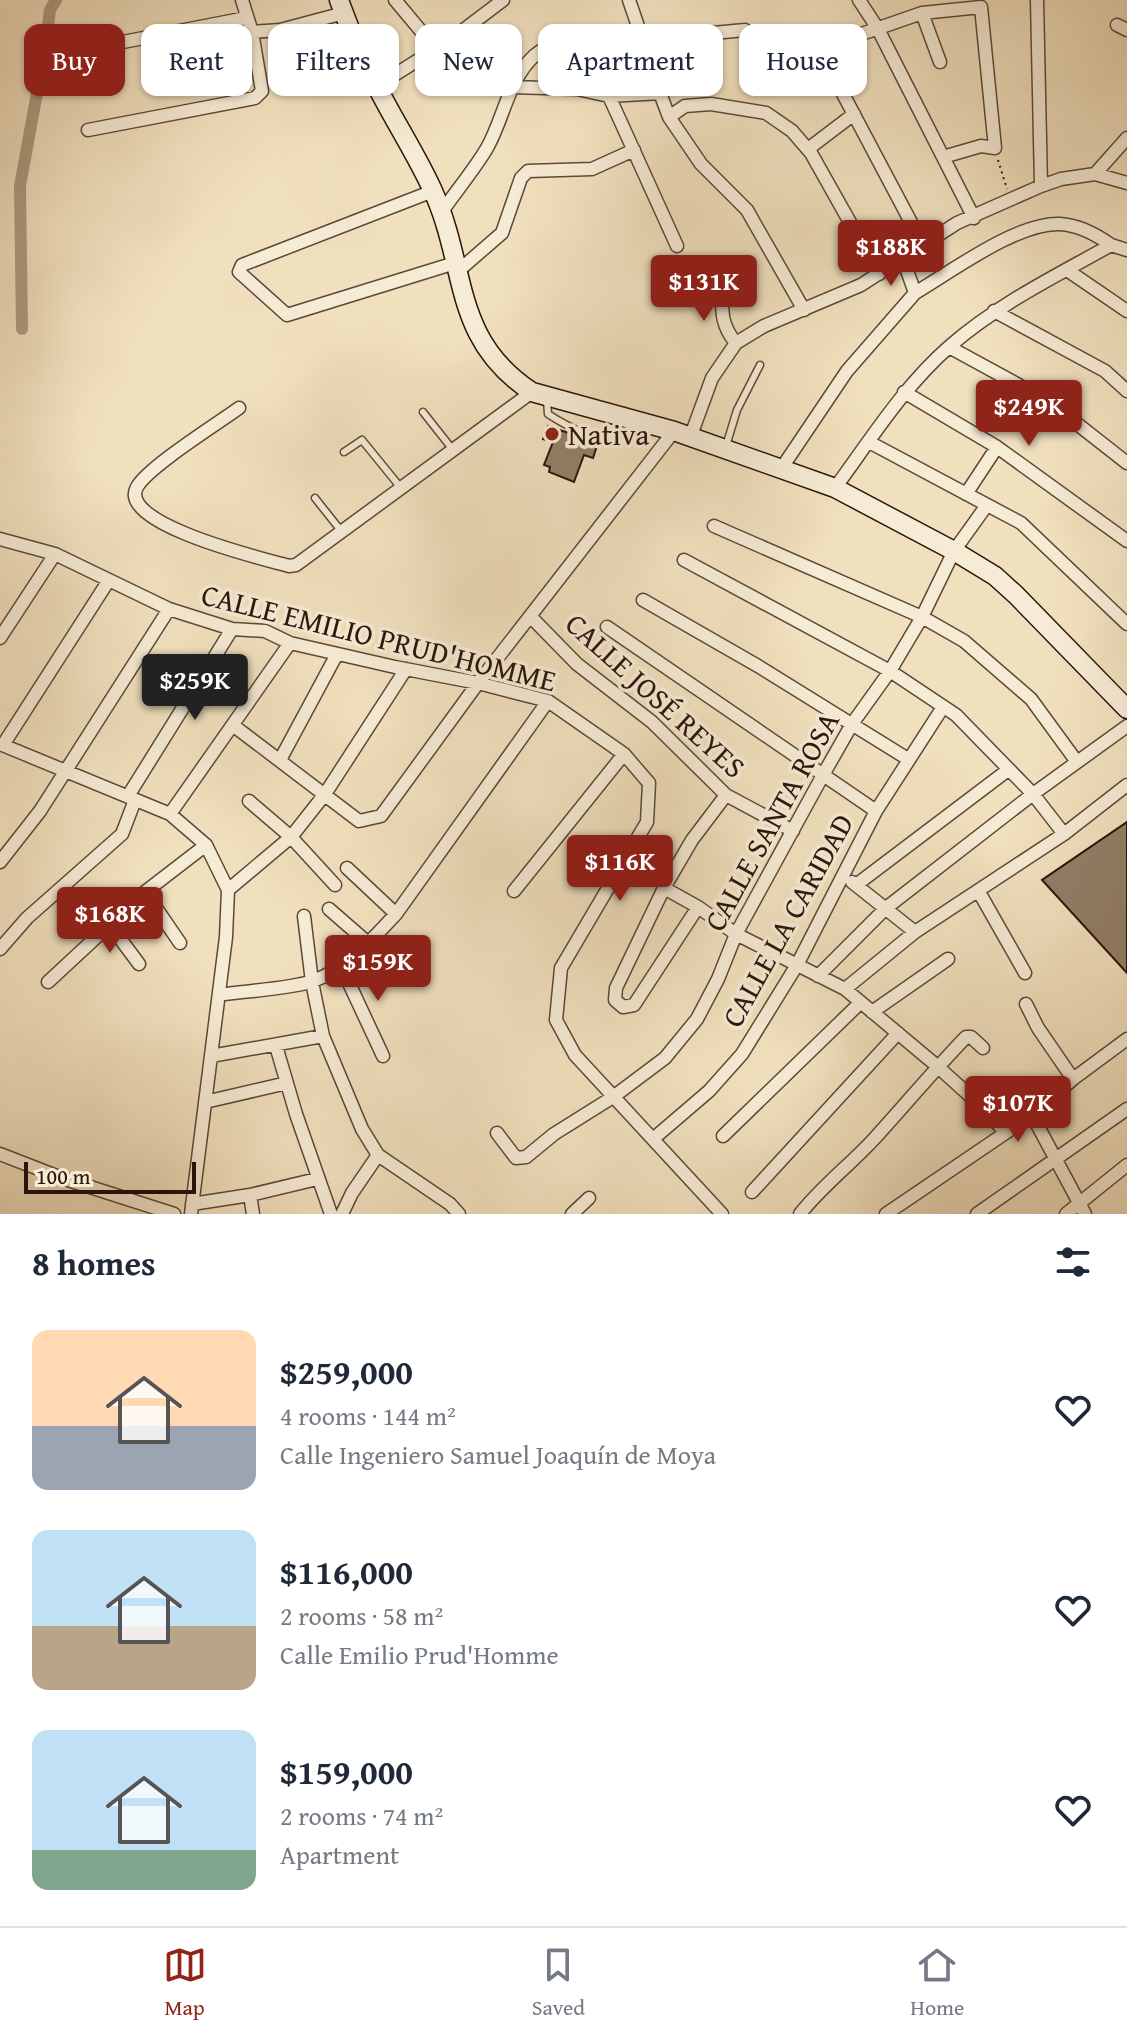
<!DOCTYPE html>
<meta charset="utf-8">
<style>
:root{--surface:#fff;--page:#f6f6f7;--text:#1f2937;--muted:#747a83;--line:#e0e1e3;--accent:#8f2418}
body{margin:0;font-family:"Gentium Book Plus",serif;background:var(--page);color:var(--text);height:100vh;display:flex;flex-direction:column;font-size:30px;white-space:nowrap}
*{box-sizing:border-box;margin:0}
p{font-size:26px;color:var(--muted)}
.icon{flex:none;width:44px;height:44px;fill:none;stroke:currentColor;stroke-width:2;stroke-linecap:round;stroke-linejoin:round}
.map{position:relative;height:1214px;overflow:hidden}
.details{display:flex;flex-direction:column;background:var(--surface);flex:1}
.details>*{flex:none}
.top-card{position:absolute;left:24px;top:24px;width:1080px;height:72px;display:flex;gap:16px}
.scale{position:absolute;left:24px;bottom:20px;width:172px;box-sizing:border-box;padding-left:8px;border:4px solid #2b150b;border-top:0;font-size:22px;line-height:28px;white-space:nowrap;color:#2b150b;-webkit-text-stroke:6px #f6ebd5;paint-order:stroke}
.price{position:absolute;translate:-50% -68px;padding:0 18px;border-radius:8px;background:var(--accent);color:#fff;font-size:26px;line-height:52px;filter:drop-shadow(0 2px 4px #0008)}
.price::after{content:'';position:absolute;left:50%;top:48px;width:24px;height:18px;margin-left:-12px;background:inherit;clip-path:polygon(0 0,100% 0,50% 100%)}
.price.active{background:#222;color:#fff}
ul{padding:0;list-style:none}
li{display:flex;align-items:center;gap:24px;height:200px;padding:0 32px}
li span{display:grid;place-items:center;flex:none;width:224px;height:160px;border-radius:16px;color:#555}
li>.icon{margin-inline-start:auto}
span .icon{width:96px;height:96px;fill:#fffc;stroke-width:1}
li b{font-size:34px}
h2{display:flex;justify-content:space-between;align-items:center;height:96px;padding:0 32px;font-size:34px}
.chip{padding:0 28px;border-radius:16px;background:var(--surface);box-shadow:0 2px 6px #0004;font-size:28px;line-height:72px}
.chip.active{background:var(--accent);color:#fff}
.menu{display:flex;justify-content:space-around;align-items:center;height:112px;border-top:2px solid var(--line);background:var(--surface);font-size:22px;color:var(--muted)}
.menu a{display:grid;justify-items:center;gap:4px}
.menu .active{color:var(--accent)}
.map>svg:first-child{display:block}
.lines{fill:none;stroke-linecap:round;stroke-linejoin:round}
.canal{stroke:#ae9b81;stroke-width:12}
.building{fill:#927f68;stroke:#2b150b;stroke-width:2}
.lane-casing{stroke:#5c4838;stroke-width:9}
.street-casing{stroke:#5c4838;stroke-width:15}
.secondary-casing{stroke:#2b150b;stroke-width:21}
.path{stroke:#2b150b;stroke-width:2;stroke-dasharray:2 4;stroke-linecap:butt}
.lane{stroke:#f6ebd5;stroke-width:6}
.street{stroke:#f6ebd5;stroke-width:12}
.secondary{stroke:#f6ebd5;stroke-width:18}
.poi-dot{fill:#8f2418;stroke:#f6ebd5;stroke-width:3}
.labels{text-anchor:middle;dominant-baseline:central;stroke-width:7;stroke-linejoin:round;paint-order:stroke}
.poi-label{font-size:30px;fill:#2b150b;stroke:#f6ebd5;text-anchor:start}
.street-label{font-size:30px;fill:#2b150b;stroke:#f6ebd5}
</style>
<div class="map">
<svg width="1127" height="1214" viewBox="0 0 1127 1214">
<rect width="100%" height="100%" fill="#f1e0be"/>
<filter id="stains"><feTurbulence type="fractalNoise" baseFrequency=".0025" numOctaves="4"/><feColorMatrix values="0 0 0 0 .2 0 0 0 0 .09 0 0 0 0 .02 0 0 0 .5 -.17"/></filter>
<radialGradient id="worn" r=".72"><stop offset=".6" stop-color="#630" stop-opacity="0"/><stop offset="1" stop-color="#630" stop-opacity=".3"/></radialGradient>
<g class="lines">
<path class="canal" d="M22,329L20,186L45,49L50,10L56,0"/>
</g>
<path class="building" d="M548,426L598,443L593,458L584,455L574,482L549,472L550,467L544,465L553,442L543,439Z
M1127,822V973L1042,880Z"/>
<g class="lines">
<defs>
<path id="lane" d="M547,400L548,414C565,425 594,442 615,437C623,435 630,428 637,424
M423,412L453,450
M726,446L737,410L760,365
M344,452L362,440L401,488
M315,498L342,532"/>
<path id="street" d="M242,0L252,32L280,30L344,13
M395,0L436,49
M629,0L642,38L650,77L660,93L669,117L701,164L747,210L804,310
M859,0L878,29L974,218
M1037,0L1041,186
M922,13L940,62
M1117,25L1127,30
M87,49L246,18
M377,86L453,38L503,0
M512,87L577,89L609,96L660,93
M609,96L677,246
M669,117L685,106L711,104L766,113L792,131L811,153L879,274
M88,130L255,98L262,91L252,32
M808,149L854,114
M1095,174L1127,138
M433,191L242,265L239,272L287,315L455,263
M441,213C456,191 474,170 487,148C504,118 508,80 534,56C563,30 606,38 641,38C675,37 710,33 745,30
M923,245L833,75L825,53L850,38L922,13L981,7L995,148L981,146L943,157
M1067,270L1127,311
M457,272L502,233L521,178L528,171L592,169L634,150
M722,286C722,310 720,324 736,343
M915,293C952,271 1018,222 1060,224C1078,225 1097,235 1111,245
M994,311L1105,371L1127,391
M949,347L1048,401L1127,463
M904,392L997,447L1127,541
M239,408C217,424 148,467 137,487C116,524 264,559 289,566L296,565L532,392
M690,438L712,378L736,343L764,326L861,285L957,223L1041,186L1061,179L1095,174L1127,183
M869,442L1021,523L1127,624
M781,469L847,371L915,293L903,259
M835,488C871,439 904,386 950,346C998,304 1056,276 1111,245L1127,250
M966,494L997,447
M714,526L922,617L964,641L1031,699L1077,762
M0,539L55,554L169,609L232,629L265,631L290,643L395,667L478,683L548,701L624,754L649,783L647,822L561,968L556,1020L575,1055L722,1214
M684,560L890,671L956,715L1033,794L1064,834
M643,600L758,666L908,759
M530,616L577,664L652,722L726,795L793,831
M607,627L876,811
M0,638L55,554
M234,726L359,821L381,816L478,683L674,431
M0,744L170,814L206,845L228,890L226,937L191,1214
M3,745L109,580
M280,760L337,654
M128,796L232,629
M249,801L291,837L335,885
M170,814L290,643
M0,862L40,811L169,609
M347,868L396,914
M852,882L915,932
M856,885L1008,770
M664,888L698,907L736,934L845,989L937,1066L980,1105L1004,1131
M228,890L291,837L325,794L406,669
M514,891L624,754
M145,892L180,943
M979,892L1025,973
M698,907L634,1005L623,1007L615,1000L616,988L664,888L692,840L726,795
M329,909L368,943
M304,916L312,982L323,1036L362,1129L378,1155L450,1204L459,1214
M110,925L139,964
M0,949L27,918L122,834L135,800
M341,966L383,1056
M818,976L886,908L1033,794L1127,726
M48,982L145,892L206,845
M845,989L915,932L1064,834L1127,785
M219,995C244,991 290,989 313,981C347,969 372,939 396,914L548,701
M1026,1004L1038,1028L1073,1079
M872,1012L948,959
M276,1046L296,1114L331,1214
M211,1056L323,1036
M205,1102L287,1083
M1032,1115L1085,1214
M497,1133L516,1158L526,1157L554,1134L613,1097L665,1058L697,1019L718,979L736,934L823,775L852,724L890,671L922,617L954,551L987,505
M723,1136L860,1003
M653,1139L709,1091L742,1054L797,965L876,811L943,707
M0,1154L62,1178L174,1214
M752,1192L898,1033
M250,1195L253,1214
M192,1204L250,1195L317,1179
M342,1214L352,1193L378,1155
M572,1214L589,1198
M800,1214C822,1186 850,1165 874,1139C905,1105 934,1070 966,1037H971L983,1048
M886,1214L1032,1115L1073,1079L1127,1039
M977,1214L1127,1109
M1066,1214L1127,1165"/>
<path id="secondary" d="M339,0C351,34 366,68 384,100C400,130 419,160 433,191C468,268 451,339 532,392L674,431L835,488L954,551L995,576L1016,595L1127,709"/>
</defs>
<use href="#lane" class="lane-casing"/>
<use href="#street" class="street-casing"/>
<use href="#secondary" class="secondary-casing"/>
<path class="path" d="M998,160L1007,189"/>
<use href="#lane" class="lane"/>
<use href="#street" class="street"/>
<use href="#secondary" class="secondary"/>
</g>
<circle class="poi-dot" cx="552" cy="434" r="8"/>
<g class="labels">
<g class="poi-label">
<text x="568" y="434">Nativa</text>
</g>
<g class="street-label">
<text transform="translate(379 637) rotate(14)">CALLE EMILIO PRUD'HOMME</text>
<text transform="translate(656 695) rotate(42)">CALLE JOSÉ REYES</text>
<text transform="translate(771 821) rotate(-61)">CALLE SANTA ROSA</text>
<text transform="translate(787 920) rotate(-61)">CALLE LA CARIDAD</text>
</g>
</g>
<rect width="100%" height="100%" filter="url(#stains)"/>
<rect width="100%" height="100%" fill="url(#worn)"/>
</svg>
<div class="scale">100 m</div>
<b class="price" style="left:891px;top:288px">$188K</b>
<b class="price" style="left:704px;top:323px">$131K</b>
<b class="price" style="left:1029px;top:448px">$249K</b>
<b class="price active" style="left:195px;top:722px">$259K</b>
<b class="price" style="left:620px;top:903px">$116K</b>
<b class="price" style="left:110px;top:955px">$168K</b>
<b class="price" style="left:378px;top:1003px">$159K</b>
<b class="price" style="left:1018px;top:1144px">$107K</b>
<div class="top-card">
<a class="chip active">Buy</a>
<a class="chip">Rent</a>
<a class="chip">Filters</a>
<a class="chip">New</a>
<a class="chip">Apartment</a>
<a class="chip">House</a>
</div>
</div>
<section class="details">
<h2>8 homes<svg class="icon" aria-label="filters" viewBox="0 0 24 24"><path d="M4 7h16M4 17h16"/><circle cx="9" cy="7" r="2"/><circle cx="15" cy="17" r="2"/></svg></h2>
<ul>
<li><span style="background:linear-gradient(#ffd9b3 60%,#9aa5b1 0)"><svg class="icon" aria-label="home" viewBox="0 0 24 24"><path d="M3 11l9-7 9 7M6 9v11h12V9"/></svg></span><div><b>$259,000</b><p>4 rooms · 144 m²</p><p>Calle Ingeniero Samuel Joaquín de Moya</p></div><svg class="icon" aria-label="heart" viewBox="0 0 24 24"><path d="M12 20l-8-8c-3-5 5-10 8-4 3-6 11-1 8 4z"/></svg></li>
<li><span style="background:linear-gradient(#bfe0f5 60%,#b9a48a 0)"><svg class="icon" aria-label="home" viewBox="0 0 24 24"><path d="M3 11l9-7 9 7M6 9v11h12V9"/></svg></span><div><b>$116,000</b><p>2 rooms · 58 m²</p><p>Calle Emilio Prud'Homme</p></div><svg class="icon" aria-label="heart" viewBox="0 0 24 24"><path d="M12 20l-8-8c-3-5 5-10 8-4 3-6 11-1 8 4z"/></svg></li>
<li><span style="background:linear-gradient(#bfe0f5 75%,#7fa58c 0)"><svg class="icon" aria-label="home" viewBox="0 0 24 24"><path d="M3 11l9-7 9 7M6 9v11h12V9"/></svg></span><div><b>$159,000</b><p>2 rooms · 74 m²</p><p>Apartment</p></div><svg class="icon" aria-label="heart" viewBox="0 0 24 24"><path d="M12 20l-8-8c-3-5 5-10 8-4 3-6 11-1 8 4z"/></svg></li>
</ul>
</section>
<nav class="menu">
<a class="active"><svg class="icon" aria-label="map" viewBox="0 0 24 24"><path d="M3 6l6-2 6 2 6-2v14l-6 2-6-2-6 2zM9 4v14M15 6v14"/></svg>Map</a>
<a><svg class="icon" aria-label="saved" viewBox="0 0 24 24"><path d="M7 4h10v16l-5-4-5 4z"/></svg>Saved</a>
<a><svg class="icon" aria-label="home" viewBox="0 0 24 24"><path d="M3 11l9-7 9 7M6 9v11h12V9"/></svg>Home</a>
</nav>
